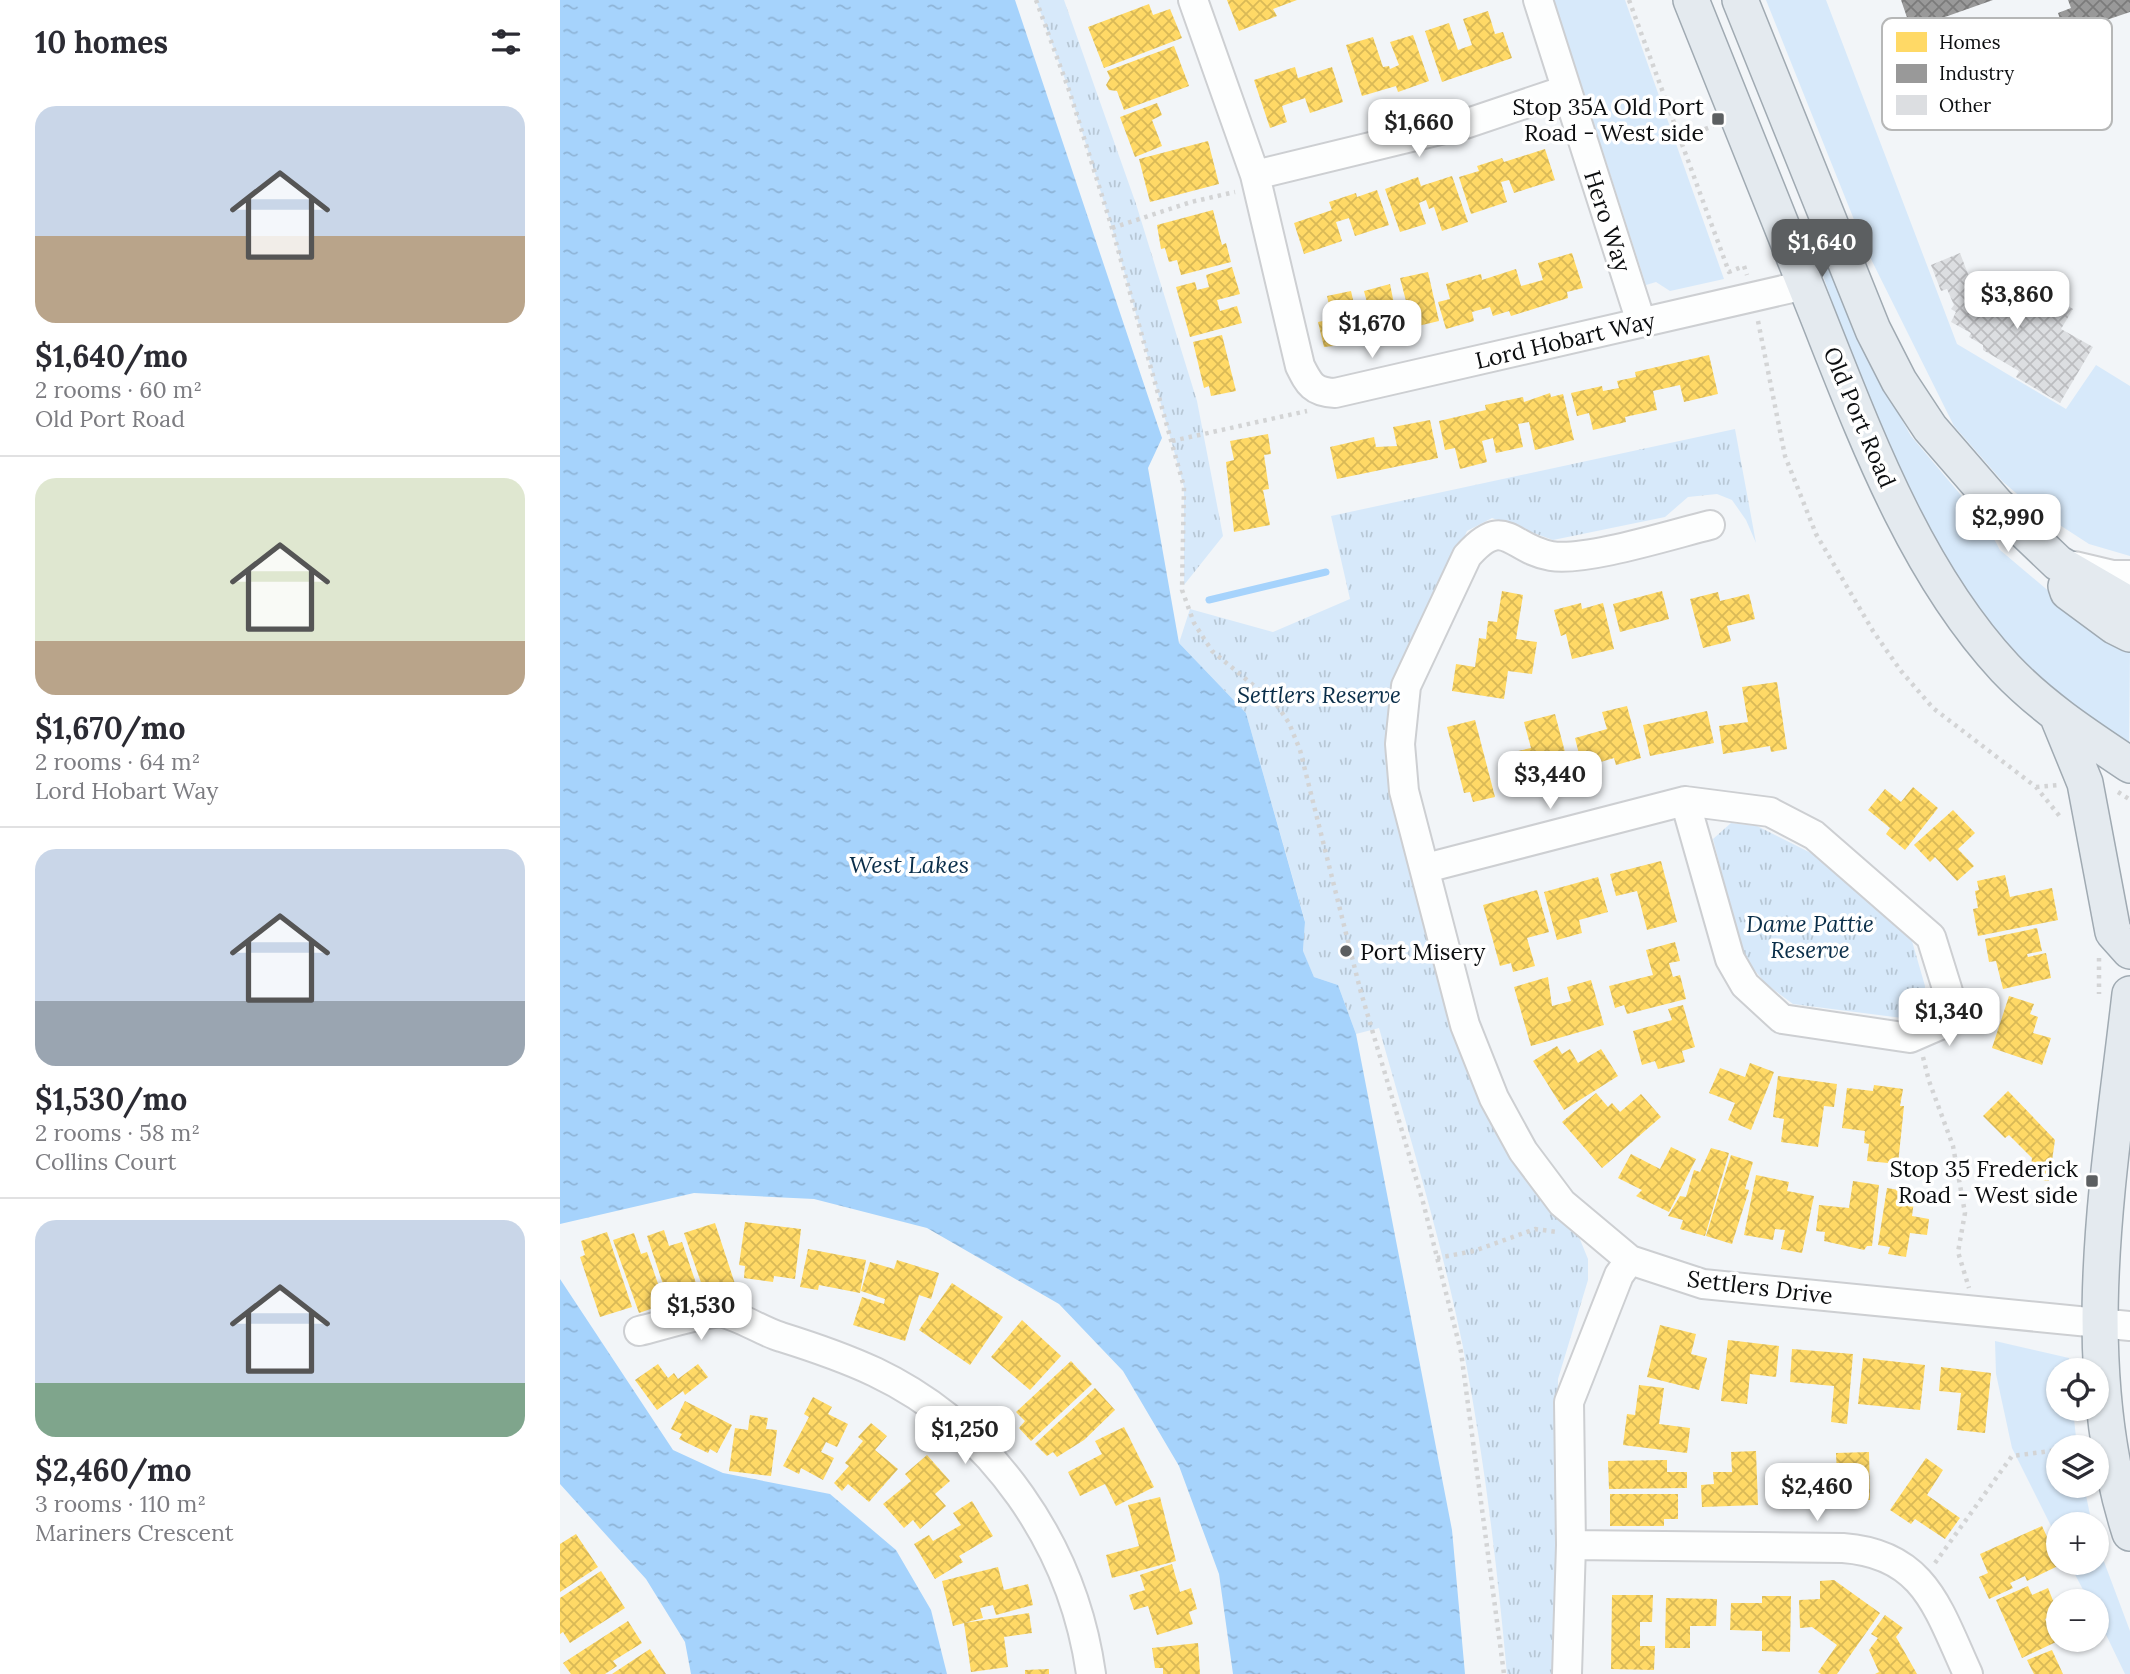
<!DOCTYPE html>
<meta charset="utf-8">
<style>
:root{--surface:#fff;--page:#f7f7f7;--text:#2b2b33;--muted:#7c7c81;--line:#e1e1e2;--accent:#5c5f61}
body{margin:0;font-family:Lora,serif;background:var(--page);color:var(--text);height:100vh;display:flex;flex-direction:column;font-size:26px;white-space:nowrap}
*{box-sizing:border-box;margin:0}
p{font-size:23px;color:var(--muted)}
.icon{flex:none;width:38px;height:38px;fill:none;stroke:currentColor;stroke-width:2;stroke-linecap:round;stroke-linejoin:round}
.map{position:relative;flex:1;overflow:hidden}
.details{display:flex;flex-direction:column;background:var(--surface);width:560px}
.details>*{flex:none}
.tools{position:absolute;left:1486px;top:1358px;display:grid;gap:14px}
.tools a{display:grid;place-items:center;width:63px;height:63px;border-radius:50%;background:var(--surface);box-shadow:0 2px 5px #0004;font-size:35px}
.price{position:absolute;translate:-50% -60px;padding:0 16px;border-radius:14px;background:#fff;color:#222;font-size:23px;line-height:46px;filter:drop-shadow(0 2px 4px #0008)}
.price::after{content:'';position:absolute;left:50%;top:42px;width:21px;height:16px;margin-left:-10px;background:inherit;clip-path:polygon(0 0,100% 0,50% 100%)}
.price.selected{background:var(--accent);color:#fff}
ul{padding:0;list-style:none}
li{display:grid;align-content:center;gap:14px;height:371px;padding:0 35px}
li+li{border-top:2px solid var(--line)}
li span{display:grid;place-items:center;height:217px;border-radius:21px;color:#555}
li>.icon{margin-inline-start:auto}
span .icon{width:126px;height:126px;fill:#fffc;stroke-width:1}
li b{font-size:30px}
h2{display:flex;justify-content:space-between;align-items:center;height:84px;padding:0 35px;font-size:30px}
main{display:flex;flex:1;min-height:0}
.map>svg:first-child{display:block}
.grass{fill:#d7e9fa}
.park{fill:url(#park-tufts)}
.water{fill:url(#water-ripples)}
.homes{fill:url(#homes-cross-hatch)}
.industry{fill:url(#industry-cross-hatch)}
.lines{fill:none;stroke-linecap:round;stroke-linejoin:round}
.stream{stroke:#a6d3fc;stroke-width:7}
.building{fill:url(#building-cross-hatch)}
.minor-casing{stroke:#cdcfd2;stroke-width:32}
.major-casing{stroke:#a0aab2;stroke-width:38}
.path{stroke:#d3d4d5;stroke-width:4.5;stroke-dasharray:3.5 5;stroke-linecap:butt}
.minor{stroke:#fdfefe;stroke-width:28}
.major{stroke:#e4eaef;stroke-width:35}
.poi-dot{fill:#5c5f61;stroke:#fff;stroke-width:2.5}
.labels{text-anchor:middle;dominant-baseline:central;stroke-width:7;stroke-linejoin:round;paint-order:stroke}
.poi-label{font-size:23px;fill:#0c0e10;stroke:#fff;text-anchor:end}
.street-label{font-size:23px;fill:#0c0e10;stroke:#fff}
.park-label{font-size:23px;font-style:italic;fill:#0a2e49;stroke:#fff}
.water-label{font-size:24px;font-style:italic;fill:#092d49;stroke:#fff}
.key{fill:#fff;stroke:#b6b7b7;stroke-width:2}
.key-label{font-size:19px;fill:#0c0e10}
</style>
<main>
<section class="details">
<h2>10 homes<svg class="icon" aria-label="filters" viewBox="0 0 24 24"><path d="M4 7h16M4 17h16"/><circle cx="9" cy="7" r="2"/><circle cx="15" cy="17" r="2"/></svg></h2>
<ul>
<li><span style="background:linear-gradient(#c9d6e8 60%,#b9a48a 0)"><svg class="icon" aria-label="home" viewBox="0 0 24 24"><path d="M3 11l9-7 9 7M6 9v11h12V9"/></svg></span><div><b>$1,640/mo</b><p>2 rooms · 60 m²</p><p>Old Port Road</p></div></li>
<li><span style="background:linear-gradient(#dfe7d0 75%,#b9a48a 0)"><svg class="icon" aria-label="home" viewBox="0 0 24 24"><path d="M3 11l9-7 9 7M6 9v11h12V9"/></svg></span><div><b>$1,670/mo</b><p>2 rooms · 64 m²</p><p>Lord Hobart Way</p></div></li>
<li><span style="background:linear-gradient(#c9d6e8 70%,#9aa5b1 0)"><svg class="icon" aria-label="home" viewBox="0 0 24 24"><path d="M3 11l9-7 9 7M6 9v11h12V9"/></svg></span><div><b>$1,530/mo</b><p>2 rooms · 58 m²</p><p>Collins Court</p></div></li>
<li><span style="background:linear-gradient(#c9d6e8 75%,#7fa58c 0)"><svg class="icon" aria-label="home" viewBox="0 0 24 24"><path d="M3 11l9-7 9 7M6 9v11h12V9"/></svg></span><div><b>$2,460/mo</b><p>3 rooms · 110 m²</p><p>Mariners Crescent</p></div></li>
</ul>
</section>
<div class="map">
<svg width="1570" height="1674" viewBox="0 0 1570 1674">
<defs>
<pattern id="park-tufts" width="24" height="20" patternUnits="userSpaceOnUse" patternTransform="scale(1.75)"><rect width="24" height="20" fill="#d7e9fa"/><path d="M3 7l-1-3M5 7V3M7 7l1-3M15 17l-1-3M17 17v-4M19 17l1-3" fill="none" stroke="#b7c7d5"/></pattern>
<pattern id="water-ripples" width="26" height="14" patternUnits="userSpaceOnUse" patternTransform="scale(1.75)"><rect width="26" height="14" fill="#a6d3fc"/><path d="M2 4q2-2 4 0t4 0M15 11q2-2 4 0t4 0" fill="none" stroke="#8eb4d7"/></pattern>
<pattern id="homes-cross-hatch" width="8" height="8" patternUnits="userSpaceOnUse" patternTransform="scale(1.75)"><rect width="8" height="8" fill="#ffd966"/><path d="M0 0l8 8M0 8l8-8" fill="none" stroke="#d9b957"/></pattern>
<pattern id="industry-cross-hatch" width="8" height="8" patternUnits="userSpaceOnUse" patternTransform="scale(1.75)"><rect width="8" height="8" fill="#999"/><path d="M0 0l8 8M0 8l8-8" fill="none" stroke="#7b7b7b"/></pattern>
<pattern id="building-cross-hatch" width="8" height="8" patternUnits="userSpaceOnUse" patternTransform="scale(1.75)"><rect width="8" height="8" fill="#dcdee1"/><path d="M0 0l8 8M0 8l8-8" fill="none" stroke="#bcbdc0"/></pattern>
</defs>
<rect width="100%" height="100%" fill="#f2f5f8"/>
<path class="grass" d="M994,0H1065L1164,279L1110,291L1096,282L1086,285Z
M1206,0H1266L1397,344L1506,409L1536,365L1570,386V556L1529,544L1475,509L1443,482L1394,426L1305,247Z
M1255,240L1277,284L1308,360L1351,436L1427,526L1440,550L1491,593L1570,647L1569,750C1540,727 1508,706 1482,680C1363,565 1305,394 1251,242Z
M1435,1341L1509,1358L1510,1370H1498V1409H1513L1517,1447H1498V1486H1524L1532,1524H1498V1540L1452,1448L1436,1374Z
M1537,1543L1570,1631V1674H1565L1537,1616L1536,1601H1529L1509,1563H1536Z"/>
<path class="park" d="M476,0H504L576,204L637,401L663,536L624,585V487L552,228L510,93Z
M1175,429L1196,543L1186,520L1172,500L1157,494L1128,497L1105,517L993,540L932,518L907,531L842,670L831,780L982,1200L1019,1237L1028,1259V1280L998,1379L995,1674H947C937,1565 924,1455 903,1347C881,1239 849,1134 819,1028L796,1034L778,985L754,977L743,952L745,921L686,713L619,643L630,609L713,632L790,599L771,516Z
M1171,823L1197,826L1259,857L1352,941L1365,986L1363,1010L1342,1018L1233,1004L1206,984L1183,956L1153,839Z"/>
<path class="water" d="M0,0H455L602,438L588,468L619,643L686,713L745,922L743,951L754,977L778,985L796,1034L892,1530L905,1674H673L659,1574L619,1466L563,1371L499,1304L367,1228L254,1199L134,1193L0,1224Z
M0,1279L113,1450L163,1473L270,1494L336,1550L371,1610L387,1674H131L125,1642L86,1579L0,1484Z"/>
<path class="homes" d="M667,0H737L713,9L717,16L679,31Z
M589,4L593,15L610,9L622,38L544,68L528,27Z
M928,11L935,34L943,32L952,58L882,82L865,31L889,23L898,50L912,45L903,19Z
M853,35L869,81L838,92L836,86L802,96L786,45L813,37L823,67L829,66L830,69L839,65L830,42Z
M614,46L629,86L564,110L557,91L549,90L546,85L550,78L547,71Z
M735,67L738,78L772,67L783,102L750,113L745,98L722,106L727,122L710,128L694,80Z
M597,103L602,115L592,120L602,146L575,157L560,117Z
M648,141L659,184L590,202L579,159Z
M985,149L995,180L954,193L949,180L941,182L947,202L911,214L899,177L919,171L917,166L942,158L944,162Z
M892,176L908,222L882,231L874,207L869,209L866,200L859,203L866,224L840,232L825,189L858,177L861,186Z
M817,190L829,225L795,236L789,218L776,222L782,241L744,254L734,223L772,210L769,202L796,193L797,197Z
M653,210L662,245L666,243L671,262L621,275L617,260L609,262L605,248L601,249L597,225Z
M1012,253L1023,288L1007,292L1008,298L951,316L949,311L933,316L930,307L912,312L914,321L886,329L878,302L890,299L886,284L921,274L922,280L956,269L961,286L983,280L978,263Z
M672,267L680,294L657,300L660,311L677,306L682,323L630,337L616,287L635,282L637,290L649,287L646,275Z
M868,272L879,321L841,330L842,334L829,337L830,339L812,343L811,340L803,342L801,337L791,339L792,344L764,347L758,322L772,319L767,296L791,291L797,317L810,314L804,291L830,284L834,304L846,301L840,278Z
M662,335L676,391L651,396L649,386L644,388L633,342Z
M1149,355L1158,394L1124,402L1120,385L1093,391L1097,410L1065,417L1066,422L1033,430L1029,413L1017,416L1011,393L1042,386L1043,391L1059,388L1057,381L1076,377L1075,372Z
M990,393L991,397L1003,394L1014,440L975,450L969,422L958,424L963,447L936,453L933,438L922,441L927,462L900,469L895,448L885,450L879,421L926,410L925,405L963,397L964,402Z
M870,420L878,458L777,479L770,447L814,437L816,447L837,446L833,427Z
M708,434L711,454L704,455L709,489L703,490L710,525L674,532L666,462L674,460L670,441Z
M942,591L963,595L956,639L977,642L972,674L948,671L944,699L892,691L896,664L915,667L919,638L926,639L928,621L937,622Z
M1102,591L1109,619L1060,632L1053,604Z
M1158,592L1160,601L1189,594L1195,619L1167,626L1171,641L1143,648L1130,599Z
M1021,603L1022,609L1043,603L1054,649L1012,659L1006,634L1001,636L994,610Z
M1217,682L1227,749L1211,752L1210,746L1163,754L1159,726L1188,722L1182,687Z
M1067,706L1081,758L1056,765L1054,758L1034,764L1039,784L1018,790L1013,768L1022,766L1015,738L1047,729L1042,712Z
M1147,711L1154,743L1090,756L1083,725Z
M995,714L1011,775L989,781L987,772L952,780L945,754L971,748L964,722Z
M915,720L935,797L913,802L910,792L904,793L887,727Z
M1353,787L1378,808L1345,850L1326,834L1330,828L1308,810L1325,789L1341,802Z
M1393,810L1415,833L1398,849L1414,866L1397,881L1375,857L1370,862L1354,845Z
M1101,861L1117,922L1087,930L1077,891L1056,896L1050,874Z
M1445,875L1450,897L1492,888L1498,920L1418,936L1413,909L1418,908L1415,891L1419,890L1417,881Z
M1038,877L1048,912L1019,920L1022,933L997,940L984,892Z
M977,890L989,932L967,938L975,966L953,972L951,963L940,966L923,905Z
M1477,928L1482,951L1467,954L1468,957L1486,953L1491,978L1443,989L1436,961L1429,962L1425,939Z
M1115,942L1120,961L1109,963L1113,977L1120,975L1126,999L1067,1014L1064,1005L1055,1008L1049,986L1093,975L1086,950Z
M988,977L992,1006L1011,1001L1007,987L1031,980L1044,1025L971,1046L954,987Z
M1449,996L1474,1004L1470,1014L1478,1017L1473,1033L1491,1038L1482,1065L1432,1048Z
M1123,1005L1135,1047L1122,1051L1125,1062L1098,1069L1095,1061L1082,1065L1073,1031L1112,1020L1108,1009Z
M997,1046L1002,1054L1010,1049L1018,1063L1041,1049L1058,1076L1004,1110L973,1061Z
M1190,1063L1214,1072L1191,1130L1168,1120L1175,1103L1149,1093L1160,1068L1185,1077Z
M1218,1076L1277,1084L1274,1107L1264,1106L1258,1147L1221,1142L1224,1119L1213,1117Z
M1314,1085L1343,1089L1340,1106H1344L1338,1164L1307,1161L1309,1144L1304,1143L1305,1131L1282,1128L1287,1088L1313,1091Z
M1448,1091L1495,1140L1489,1181L1469,1178L1472,1158L1449,1135L1445,1138L1423,1116Z
M1036,1093L1048,1107L1052,1103L1060,1112L1081,1094L1101,1117L1042,1168L1002,1122Z
M1111,1147L1136,1159L1109,1212L1076,1196L1082,1190L1058,1178L1071,1154L1100,1169Z
M1151,1148L1169,1153L1145,1236L1120,1229L1123,1220L1108,1216L1120,1196L1126,1197L1134,1170L1140,1172Z
M1171,1155L1193,1162L1185,1189L1189,1190L1172,1244L1146,1236Z
M1196,1175L1229,1182L1227,1191L1254,1196L1242,1253L1221,1249L1225,1230L1215,1229L1213,1240L1184,1235Z
M1293,1181L1319,1185L1312,1246H1307L1304,1250L1264,1241L1265,1232L1256,1231L1259,1205L1289,1208Z
M1327,1188L1355,1193L1352,1216L1369,1219L1367,1235L1350,1233L1346,1257L1328,1254L1330,1247L1318,1245Z
M185,1222L241,1229L235,1279L214,1276L213,1282L184,1278L185,1266L179,1265Z
M155,1223L177,1290L147,1300L124,1233Z
M104,1230L109,1246L122,1242L141,1298L111,1308L87,1236Z
M47,1232L72,1307L40,1317L20,1257L25,1255L21,1241Z
M74,1233L81,1254L87,1252L105,1304L79,1313L53,1240Z
M248,1249L306,1260L300,1293L259,1285L258,1290L240,1287Z
M337,1260L379,1273L371,1299L359,1295L345,1341L293,1325L302,1297L324,1304L325,1299L301,1291L310,1262L334,1269Z
M392,1283L443,1317L410,1365L359,1330Z
M462,1320L501,1356L470,1390L431,1357Z
M1100,1325L1136,1334L1131,1354L1147,1358L1139,1390L1087,1377Z
M1168,1340L1219,1346L1216,1377L1190,1374L1187,1404L1161,1401Z
M1232,1349L1293,1354L1287,1424L1271,1422L1274,1386L1230,1382Z
M1303,1358L1365,1365L1360,1410L1298,1404Z
M511,1361L532,1384L471,1441L459,1428L465,1421L456,1412Z
M98,1364L108,1378L114,1373L118,1379L138,1364L148,1377L125,1395L123,1391L97,1410L75,1380Z
M1381,1367L1431,1373L1425,1433L1397,1430L1401,1393L1379,1391Z
M1079,1385L1104,1388L1099,1424L1130,1428L1127,1453L1063,1445L1067,1414L1075,1415Z
M535,1388L555,1410L524,1440L497,1457L493,1452L487,1456L475,1444Z
M253,1397L272,1407L268,1414L288,1424L277,1447L266,1442L261,1452L274,1458L263,1480L241,1468L239,1474L223,1466L249,1417L244,1414Z
M125,1401L172,1425L157,1453L150,1449L148,1453L119,1439L122,1434L111,1429Z
M190,1415L208,1418L206,1429L217,1430L211,1476L169,1471L175,1428L188,1430Z
M311,1423L327,1436L315,1450L338,1469L309,1502L288,1484L282,1491L274,1483L289,1466L285,1463L303,1441L298,1437Z
M564,1427L594,1487L556,1506L545,1484L520,1496L508,1472L542,1454L535,1441Z
M1196,1451L1198,1505L1142,1507L1141,1485L1154,1484L1153,1472H1172L1171,1452Z
M1309,1452L1310,1500H1278L1276,1453Z
M367,1455L390,1481L375,1494L386,1506L360,1529L353,1520L344,1528L323,1504L351,1481L345,1474Z
M1366,1458L1383,1470L1367,1495L1400,1518L1385,1539L1355,1519L1351,1524L1330,1510Z
M1107,1460V1472H1127V1488L1049,1489L1048,1461Z
M1265,1470V1503L1215,1504V1493H1206V1471Z
M1050,1494H1118V1519H1104V1526H1050Z
M600,1497L616,1561L552,1578L546,1555L579,1546L568,1505Z
M412,1501L433,1536L399,1556L403,1562L375,1579L354,1544L369,1535L373,1541L401,1525L393,1513Z
M1482,1526L1500,1565L1467,1581L1465,1576L1450,1583L1453,1588L1429,1599L1419,1577L1428,1573L1420,1554Z
M16,1534L38,1567L0,1592V1544Z
M612,1564L620,1592L631,1588L637,1609L629,1612L633,1624L597,1635L588,1606L574,1610L569,1595L585,1590L580,1575Z
M438,1567L444,1590L468,1584L473,1605L436,1615L433,1605L420,1608L423,1618L393,1626L382,1581Z
M41,1571L65,1608L10,1643L3,1632L0,1634V1598Z
M1274,1580L1320,1613L1277,1674H1261L1258,1672L1277,1645L1252,1627L1240,1628L1239,1600L1260,1599V1581Z
M1468,1586L1472,1595L1488,1588L1498,1613L1485,1619L1496,1642L1462,1658L1436,1600Z
M1052,1595H1093L1092,1622H1080V1646H1095L1094,1670L1051,1669Z
M1202,1596H1231L1230,1652L1202,1651V1631L1170,1630L1171,1603H1202Z
M1106,1598L1157,1599L1156,1626H1130V1648H1105Z
M469,1613L472,1633L444,1637L448,1667L411,1672L404,1623Z
M1325,1615L1343,1628L1336,1637L1357,1674H1315L1319,1672L1309,1650L1318,1638L1311,1634Z
M68,1621L82,1643L53,1661L57,1666L45,1674H11L3,1663Z
M638,1643L640,1674H603V1668H595L592,1648Z
M90,1649L106,1674H52Z
M1492,1650L1503,1674H1474L1467,1660Z
M489,1669V1674H465V1670Z"/>
<path class="industry" d="M1341,0H1433L1351,29Z
M1508,0H1570V12L1505,34L1498,13L1511,8Z"/>
<g class="lines">
<path class="stream" d="M649,600L766,572"/>
</g>
<path class="building" d="M1400,253L1411,282L1468,315L1482,291L1513,309L1501,329L1533,347L1500,403L1456,377L1459,371L1423,350V345L1409,337L1411,333L1391,322L1396,312L1391,309L1394,305L1387,289L1381,291L1371,265Z"/>
<g class="lines">
<defs>
<path id="minor" d="M633,0L695,175L740,366C749,384 753,392 775,393L1245,285
M978,0L1081,322
M695,175L905,124L1006,90
M1150,525C1113,534 1025,562 991,556C950,549 945,513 907,556L846,686L840,744L844,791L905,1025L934,1098L963,1151L1002,1203L1070,1260L1143,1284L1570,1326
M1515,566L1553,575H1570
M866,868L1125,801L1210,812L1254,835L1371,937L1390,998L1380,1025L1350,1038L1222,1019L1185,985L1170,959L1125,801
M79,1331C97,1327 147,1311 162,1313C178,1315 203,1332 221,1337C253,1347 285,1358 315,1372C433,1428 513,1546 531,1674
M1011,1545L1283,1548C1365,1554 1378,1609 1408,1674
M1007,1674L1011,1545L1009,1402L1059,1275L1070,1260"/>
<path id="major" d="M1131,0C1172,103 1214,206 1255,309C1304,432 1354,570 1445,668C1482,707 1525,735 1570,765
M1180,0L1313,330L1339,381L1370,428L1436,504L1498,563L1570,605
M1506,586L1508,592L1554,626L1570,634
M1498,717L1525,783L1553,932L1570,951
M1570,994C1550,1172 1514,1358 1570,1533"/>
</defs>
<use href="#minor" class="minor-casing"/>
<use href="#major" class="major-casing"/>
<path class="path" d="M476,0L510,93L552,228L624,487L622,590L634,623L652,651L716,704L729,723L740,750L800,989L863,1202L901,1352L944,1674
M1069,0L1169,272L1184,266L1187,275
M1121,138L1153,126
M552,228L631,202L675,192
M1198,321L1225,456L1256,534L1313,631L1341,671L1373,708L1476,787L1502,819
M612,441L747,411
M1476,787L1498,785
M1558,792L1569,799
M1539,958V994
M1363,1057L1369,1081L1393,1146L1405,1213L1398,1252L1409,1288
M877,1258L914,1251L975,1229L997,1232
M1508,1447L1520,1444
M1375,1563L1452,1456L1498,1450"/>
<use href="#minor" class="minor"/>
<use href="#major" class="major"/>
</g>
<g class="poi-dot">
<rect x="1151" y="112" width="14" height="14" rx="3.5"/>
<circle cx="786" cy="951" r="7"/>
<rect x="1525" y="1174" width="14" height="14" rx="3.5"/>
</g>
<g class="labels">
<g class="poi-label">
<text x="1144" y="106">Stop 35A Old Port<tspan x="1144" dy="26">Road - West side</tspan></text>
<text x="800" y="951" text-anchor="start">Port Misery</text>
<text x="1518" y="1168">Stop 35 Frederick<tspan x="1518" dy="26">Road - West side</tspan></text>
</g>
<g class="street-label">
<text transform="translate(1048 221) rotate(72)">Hero Way</text>
<text transform="translate(1005 340) rotate(-13)">Lord Hobart Way</text>
<text transform="translate(1300 417) rotate(67)">Old Port Road</text>
<text transform="translate(1200 1287) rotate(7)">Settlers Drive</text>
</g>
<g class="park-label">
<text x="759" y="694">Settlers Reserve</text>
<text x="1250" y="923">Dame Pattie<tspan x="1250" dy="26">Reserve</tspan></text>
</g>
<g class="water-label">
<text x="349" y="864">West Lakes</text>
</g>
</g>
<rect x="1322" y="18" width="230" height="112" rx="10" class="key"/>
<rect x="1336" y="32" width="31" height="20" fill="#ffd966"/>
<rect x="1336" y="64" width="31" height="19" fill="#999"/>
<rect x="1336" y="95" width="31" height="20" fill="#dcdee1"/>
<g class="key-label">
<text x="1379" y="49">Homes</text>
<text x="1379" y="80">Industry</text>
<text x="1379" y="112">Other</text>
</g>
</svg>
<div class="tools">
<a><svg class="icon" aria-label="locate" viewBox="0 0 24 24"><circle cx="12" cy="12" r="6"/><path d="M12 2v4M12 18v4M2 12h4M18 12h4"/></svg></a>
<a><svg class="icon" aria-label="layers" viewBox="0 0 24 24"><path d="M12 4l9 5-9 5-9-5zM3 14l9 5 9-5"/></svg></a>
<a>+</a>
<a>−</a>
</div>
<b class="price" style="left:859px;top:159px">$1,660</b>
<b class="price selected" style="left:1262px;top:279px">$1,640</b>
<b class="price" style="left:1457px;top:331px">$3,860</b>
<b class="price" style="left:812px;top:360px">$1,670</b>
<b class="price" style="left:1448px;top:554px">$2,990</b>
<b class="price" style="left:990px;top:811px">$3,440</b>
<b class="price" style="left:1389px;top:1048px">$1,340</b>
<b class="price" style="left:141px;top:1342px">$1,530</b>
<b class="price" style="left:405px;top:1466px">$1,250</b>
<b class="price" style="left:1257px;top:1523px">$2,460</b>
</div>
</main>
